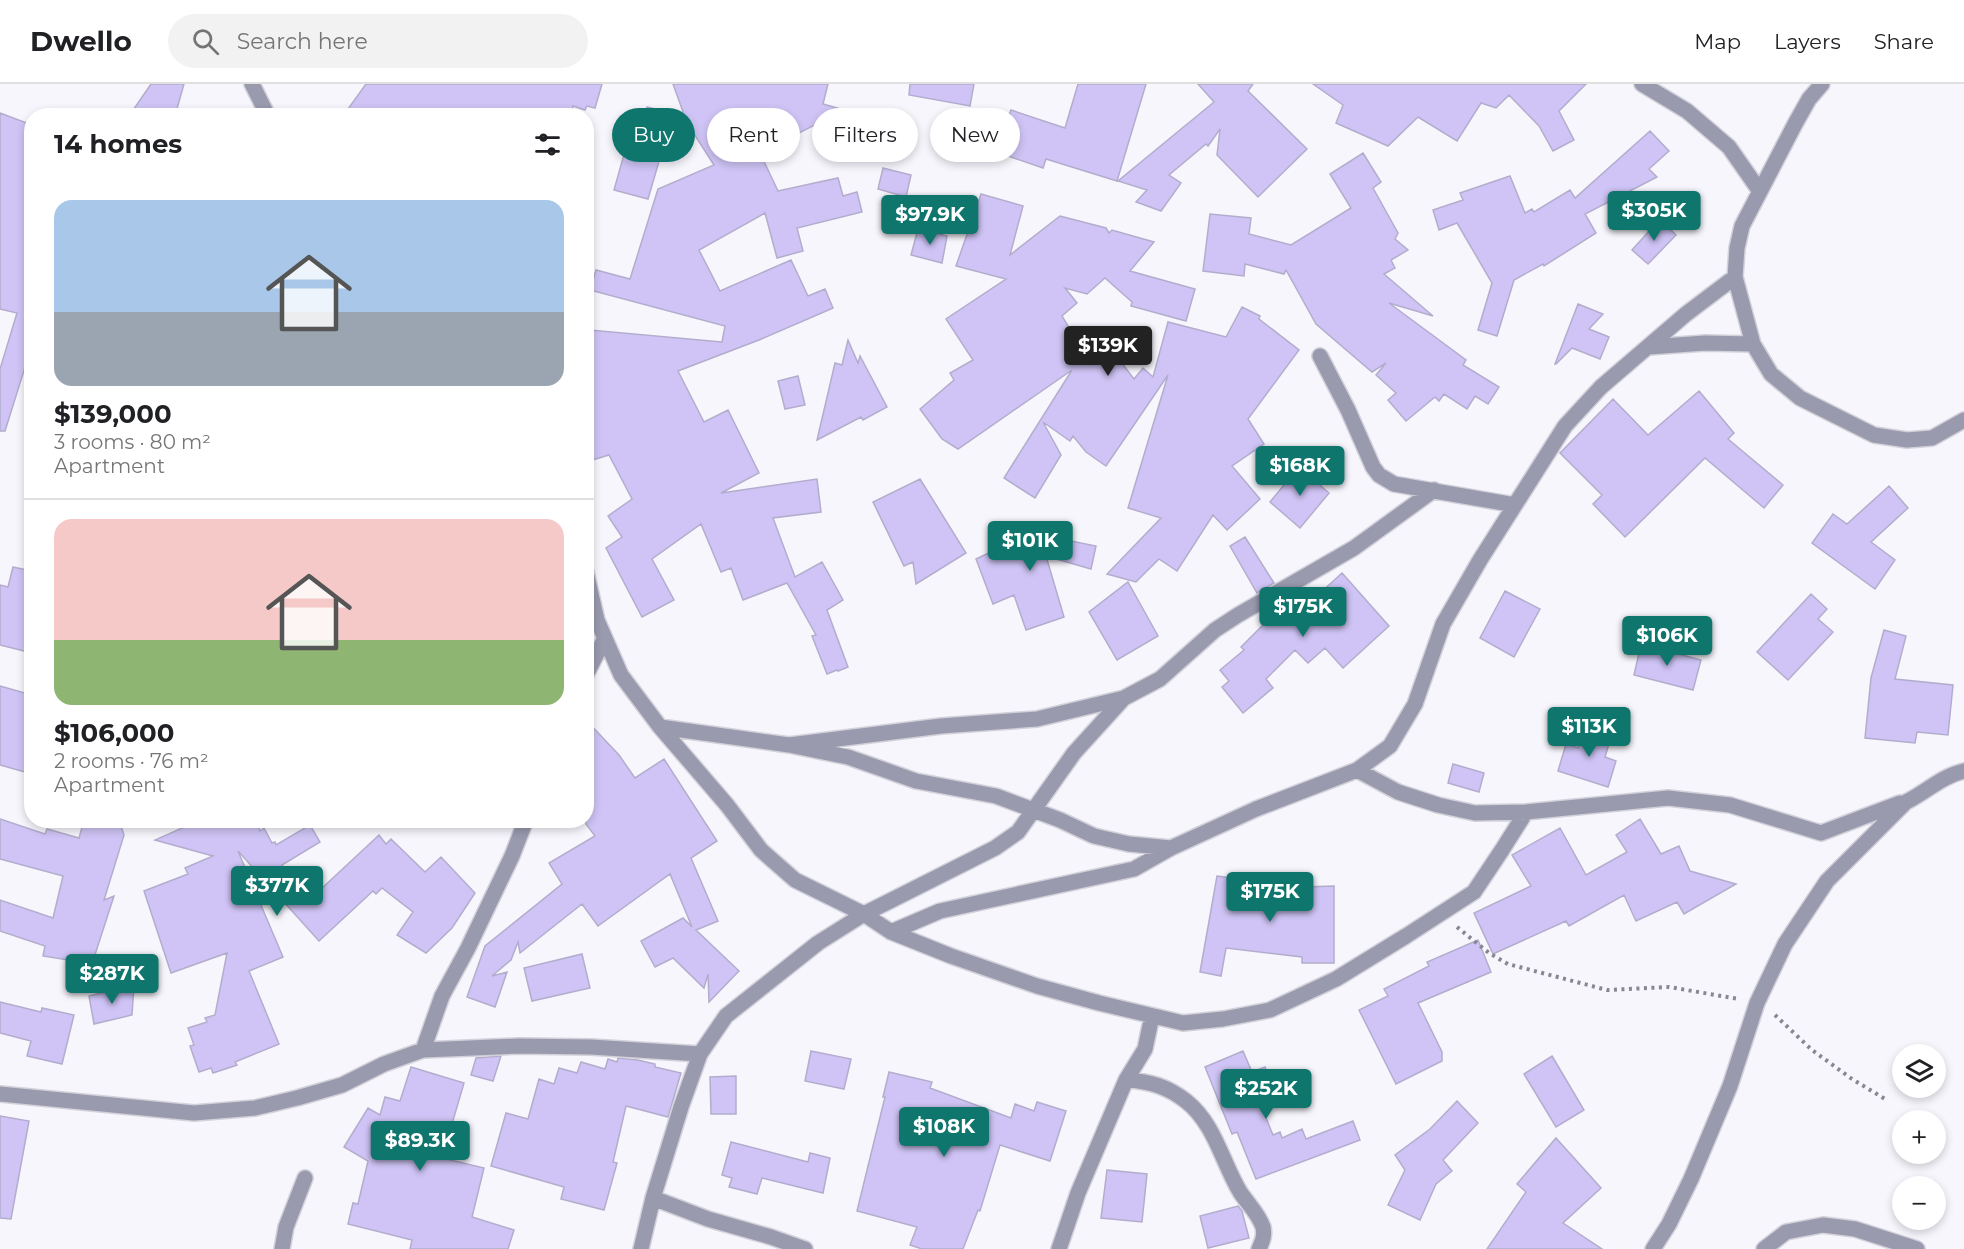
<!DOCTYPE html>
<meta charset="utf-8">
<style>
:root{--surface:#fff;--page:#f2f2f2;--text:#202124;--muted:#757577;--line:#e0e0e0;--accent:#0f766e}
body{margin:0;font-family:Montserrat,sans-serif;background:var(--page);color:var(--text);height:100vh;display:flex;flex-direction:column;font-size:22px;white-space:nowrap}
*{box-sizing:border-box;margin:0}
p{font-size:20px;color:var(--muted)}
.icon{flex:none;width:33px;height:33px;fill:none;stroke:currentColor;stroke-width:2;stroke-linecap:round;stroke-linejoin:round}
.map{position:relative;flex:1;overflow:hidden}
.sheet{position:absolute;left:24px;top:24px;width:570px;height:720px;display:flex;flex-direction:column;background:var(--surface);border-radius:24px;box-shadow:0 3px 9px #0003}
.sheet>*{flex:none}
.top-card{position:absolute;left:612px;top:24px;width:570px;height:54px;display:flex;gap:12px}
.fabs{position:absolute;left:1892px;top:960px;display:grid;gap:12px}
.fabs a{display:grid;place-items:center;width:54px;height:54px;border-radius:50%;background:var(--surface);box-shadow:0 3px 9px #0003;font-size:30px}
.price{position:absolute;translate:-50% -51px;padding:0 14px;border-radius:6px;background:var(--accent);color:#fff;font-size:20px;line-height:39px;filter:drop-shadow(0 2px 3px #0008)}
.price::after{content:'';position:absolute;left:50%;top:36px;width:18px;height:14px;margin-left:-9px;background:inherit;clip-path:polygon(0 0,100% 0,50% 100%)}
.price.active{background:#222;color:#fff}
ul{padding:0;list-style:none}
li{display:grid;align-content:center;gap:12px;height:318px;padding:0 30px}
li+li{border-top:2px solid var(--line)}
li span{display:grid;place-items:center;height:186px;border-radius:18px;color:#555}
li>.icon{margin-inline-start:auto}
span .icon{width:108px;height:108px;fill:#fffc;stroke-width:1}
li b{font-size:26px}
h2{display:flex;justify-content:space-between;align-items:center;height:72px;padding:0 30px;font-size:26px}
.chip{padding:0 21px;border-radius:27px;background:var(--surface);box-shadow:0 3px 9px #0003;font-size:21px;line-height:54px}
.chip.active{background:var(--accent);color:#fff}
header{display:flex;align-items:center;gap:36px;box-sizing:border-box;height:84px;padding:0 30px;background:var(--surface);border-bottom:2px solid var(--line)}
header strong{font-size:28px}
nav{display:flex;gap:33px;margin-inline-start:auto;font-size:21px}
.search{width:420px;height:54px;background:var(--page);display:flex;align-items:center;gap:15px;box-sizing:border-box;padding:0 21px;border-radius:33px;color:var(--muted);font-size:22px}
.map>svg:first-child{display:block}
.building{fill:#cfc4f5;stroke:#b3adcd;stroke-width:1.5}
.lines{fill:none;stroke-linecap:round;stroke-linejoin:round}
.minor-casing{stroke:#d3d1d9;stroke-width:18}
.path{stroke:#888690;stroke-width:4;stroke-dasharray:3 4.5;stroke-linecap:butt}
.minor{stroke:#9a9aaf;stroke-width:15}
</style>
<header>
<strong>Dwello</strong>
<div class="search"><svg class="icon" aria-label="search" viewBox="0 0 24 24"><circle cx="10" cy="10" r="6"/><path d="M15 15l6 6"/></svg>Search here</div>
<nav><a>Map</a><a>Layers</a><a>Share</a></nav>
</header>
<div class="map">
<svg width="1964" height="1165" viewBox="0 0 1964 1165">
<rect width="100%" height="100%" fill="#f7f6fd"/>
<path class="building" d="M151,0H184L175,32H129Z
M366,0H602L595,24L587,22L585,26L573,22L571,32H343Z
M673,0H828L823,20L844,26L760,69L778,107L838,94L843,112L857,108L862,128L797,144L803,167L777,174L765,129L699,166L720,207L791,176L808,212L825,205L833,224L759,256L678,287L704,338L728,326L759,389L721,409L817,395L821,428L773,434L795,493L822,478L843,516L827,526L848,583L838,587L837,586L827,590L812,552L816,551L787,499L743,516L731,484L721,488L701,440L652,475L674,516L642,533L606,464L622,453L608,432L632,415L609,371L586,378V269L589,268L590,246L722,258L725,242L590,206L596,186L630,195L658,105L714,81L687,39Z
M910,0H974L970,22L909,11Z
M1078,0H1146L1117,97L1046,75L1043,84L996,68L1011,26L1065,44Z
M1198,0H1253L1248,7L1307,65L1258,113L1217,71L1220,45L1208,62L1206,60L1169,91L1181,99L1161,127L1136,118L1147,106L1118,97L1214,18Z
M1313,0H1586L1559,27L1574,56L1553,67L1539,42L1509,11L1496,24L1481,19L1457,57L1418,33L1388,62L1336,39L1343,21Z
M647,23L673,29L648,115L614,106L625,67L630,69L633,58L638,59L640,50L650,44L642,42Z
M0,29L32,41V261L5,347H0V285L17,229L0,225Z
M863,32L883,38L876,61L856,55Z
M1650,47L1669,67L1649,85L1657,93L1585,130L1596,149L1544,182L1543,180L1514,196L1497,252L1478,246L1492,199L1457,139L1439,146L1433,126L1463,116L1460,109L1510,92L1525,129L1532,125L1534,128L1570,106L1575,114Z
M1363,69L1381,98L1373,104L1398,149L1395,155L1408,166L1391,176L1395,184L1384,190L1433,232L1389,219L1466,276L1463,281L1499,303L1488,320L1475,312L1467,325L1444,310L1439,317L1435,313L1406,337L1388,316L1396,309L1376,291L1386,279L1372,288L1316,240L1286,186L1284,190L1245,180L1244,192L1203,187L1210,130L1251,134L1249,150L1291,161L1351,124L1330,90Z
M883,84L911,91L906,113L878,105Z
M981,110L1023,122L1010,171L1060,132L1106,144L1109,149L1112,146L1154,158L1130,187L1195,205L1186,237L1131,222L1132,218L1105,194L1087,210L1065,204L1077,219L1062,232L1091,281L1112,266L1134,295L1143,284L1153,293L1168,238L1226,253L1242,223L1260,232L1259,235L1299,266L1248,335L1264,360L1232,382L1260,415L1227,446L1213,431L1177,487L1159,475L1136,498L1107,490L1161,434L1128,424L1168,291L1106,382L1086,368L1073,352L1070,357L1043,338L1061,371L1035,414L1004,394L1072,286L958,365L942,355L920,325L954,296L950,289L973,276L946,235L1006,195L956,182Z
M1660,135L1676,151L1648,180L1632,166Z
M918,145L947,152L942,179L911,171Z
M1578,220L1603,230L1589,245L1609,253L1600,275L1572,264L1556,280H1555Z
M848,256L858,279L860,272L887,323L863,336L861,333L817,356L835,279L842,281Z
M798,292L805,321L785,325L778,297Z
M1699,307L1734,349L1728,355L1783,401L1764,424L1705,374L1625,453L1593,420L1602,411L1560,369L1613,315L1648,351Z
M1299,383L1329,409L1300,444L1270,418Z
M920,395L966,469L916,500L913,478L904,482L873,418Z
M1889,402L1908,424L1871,458L1895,476L1875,505L1812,459L1833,430L1847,440Z
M998,442L1096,462L1091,485L1046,472L1064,533L1026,546L1014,511L993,520L976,475L1006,461L994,457Z
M1245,453L1274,499L1257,509L1230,462Z
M13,483L32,487V569L0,561V501L8,503Z
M1342,489L1389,542L1343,584L1325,564L1308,579L1295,566L1266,595L1273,604L1243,629L1222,603L1229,597L1220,586L1244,566L1241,563L1271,533L1267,526L1285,515L1287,519L1298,511L1306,522Z
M1128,498L1158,552L1117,576L1089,528Z
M1505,507L1540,525L1514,573L1480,554Z
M1811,510L1827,525L1818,535L1833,548L1788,596L1757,568Z
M1884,546L1906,552L1895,595L1953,601L1948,651L1917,648L1915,659L1865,654L1871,594Z
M1641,560L1701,576L1693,606L1634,591Z
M0,602L32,611V690L0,681Z
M586,636L619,671L635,694L664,675L717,757L691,774L718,837L696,846L739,887L709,918L708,890L704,904L673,874L655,883L641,857L683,834L692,843L670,790L598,842L582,820L520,869L518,858L511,876L492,892L507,888L495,923L467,913L485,862L562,800L549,779L595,752L586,740Z
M1585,642L1612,650L1605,673L1616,677L1608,703L1558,687L1566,660L1578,664Z
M1453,680L1484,689L1479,708L1448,699Z
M0,735L45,750L47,745L79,754L84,736H119L124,751L104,816L114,812L92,880L43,872L45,862L0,847V816L53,834L63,792L0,775Z
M1640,735L1661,770L1679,762L1690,787L1736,800L1684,830L1677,818L1636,837L1624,811L1569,842L1566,837L1493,870L1474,829L1531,802L1512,771L1560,744L1586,791L1627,768L1616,751Z
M200,736H256L260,747L264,744L272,759L275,758L276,761L310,741L320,758L282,781L306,819L379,751L386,760L391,755L425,788L441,773L475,809L452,844L426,869L397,851L413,828L382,804L376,810L373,807L319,857L238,767L283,873L249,887L279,960L235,978L237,981L213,989L211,984L199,988L190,962L194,961L188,944L207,938L205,934L215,931L227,869L171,889L144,807L188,790L185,784L213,772L155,756Z
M1217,792L1238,795L1237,799L1302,806V803L1334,802V879H1302V873L1226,864L1221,892L1200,888Z
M1478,856L1491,888L1418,919L1442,968V977L1396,1000L1359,926L1388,912L1384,905L1429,882L1427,878Z
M582,870L590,904L532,917L524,884Z
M134,901L132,931L94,940L89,912Z
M0,918L41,928L42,924L74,931L62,980L27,972L31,957L0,949Z
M811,967L851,975L844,1005L805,997Z
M1243,967L1252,988L1265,983L1274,1004L1257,1012L1273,1051L1280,1048L1282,1054L1302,1045L1306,1055L1353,1037L1360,1056L1256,1095L1237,1048L1232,1050L1205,983Z
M501,972L493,997L471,991L476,974Z
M1552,972L1584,1026L1556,1043L1524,990Z
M618,974L638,976L655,980V983L681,989L668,1033L626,1022L613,1078L617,1079L604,1126L561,1115L564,1103L491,1082L506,1029L528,1035L539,995L554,1000L559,984L577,989L581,978L605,985L608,975L617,978Z
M411,983L464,999L442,1074L484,1084L472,1133L514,1146L508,1165H410L412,1156L348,1140L353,1119L358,1120L368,1077L344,1063L368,1024L380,1031L385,1013L400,1017Z
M889,988L932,998L930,1004L1011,1034L1015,1020L1034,1027L1037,1018L1066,1027L1050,1077L1000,1061L980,1127L978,1126L963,1165H922L910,1161L917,1143L857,1127L885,1013H883Z
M736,992V1030H711L710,993Z
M1457,1017L1478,1039L1443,1076L1452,1087L1436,1100L1420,1136L1388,1121L1405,1086L1395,1071L1430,1045Z
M0,1032L29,1037L11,1135L0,1134Z
M1556,1054L1601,1104L1563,1139L1602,1165H1487L1526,1108L1517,1100Z
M731,1058L808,1078L810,1069L830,1074L823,1109L762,1094L757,1110L729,1103L732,1094L722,1091Z
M1107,1086L1147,1090L1142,1138L1101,1134Z
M1238,1122L1242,1127L1249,1154L1208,1164L1200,1132Z"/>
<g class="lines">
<defs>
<path id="minor" d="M252,0L268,32
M1642,0L1687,27L1729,63L1759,106
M1822,0L1809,15L1795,40L1742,142L1737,164L1735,193L1753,260L1771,290L1800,314L1874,351L1907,356L1932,354L1964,336
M1649,263L1705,259L1753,260
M1320,272L1348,326L1373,383L1379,391L1394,400L1515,421
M586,488L597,536L621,591L660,643L727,721L761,766L795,796L864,830L891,848L951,872L1037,902L1099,919L1183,939L1223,935L1270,926L1336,895L1406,852L1474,808L1502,766L1526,728
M586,591L605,554
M660,643L789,661L941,642L1037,635L1124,614L1160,595L1215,546L1238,531L1354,464L1434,406
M789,661L848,673L916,697L996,712L1060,736L1094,752L1129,760L1171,764L1256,725L1357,686L1390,662L1415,620L1443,540L1480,476L1565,342L1601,303L1686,230L1735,193
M1357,686L1398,708L1438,721L1475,729L1526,728L1668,714L1730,721L1821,749L1900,719
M891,848L940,827L1134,785L1171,764
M423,966L442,912L468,864L512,772L526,736
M1126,996C1150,997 1168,1003 1186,1017C1215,1040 1222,1078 1240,1108C1248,1120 1258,1129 1263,1143C1265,1152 1262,1158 1259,1165
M0,1010L194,1029L255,1024L297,1014L342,1001L384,980L423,966L519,962L591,963L700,970
M653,1114L708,1135L771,1153L805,1165
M282,1165L286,1143L305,1094
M641,1165L653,1114L681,1023L700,970L726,932L818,859L864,830L995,764L1018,748L1074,669L1124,614
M1059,1165L1078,1109L1126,996L1145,965L1152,932
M1653,1165L1669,1140L1691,1095L1730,1002L1757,919L1785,860L1827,797L1906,718C1926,708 1942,692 1964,687
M1764,1165L1786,1148L1823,1141L1855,1145L1917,1165"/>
</defs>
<use href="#minor" class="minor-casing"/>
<path class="path" d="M1457,843L1489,869L1508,880L1607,906L1669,903L1739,915
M1775,931L1812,966L1852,995L1885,1015"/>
<use href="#minor" class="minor"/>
</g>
</svg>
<div class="fabs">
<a><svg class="icon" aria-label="layers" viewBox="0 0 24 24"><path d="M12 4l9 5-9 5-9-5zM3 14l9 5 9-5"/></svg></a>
<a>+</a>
<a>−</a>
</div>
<b class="price" style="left:1654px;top:158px">$305K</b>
<b class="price" style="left:930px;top:162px">$97.9K</b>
<b class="price active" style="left:1108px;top:293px">$139K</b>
<b class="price" style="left:1300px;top:413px">$168K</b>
<b class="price" style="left:1030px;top:488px">$101K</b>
<b class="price" style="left:1303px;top:554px">$175K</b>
<b class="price" style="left:1667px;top:583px">$106K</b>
<b class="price" style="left:1589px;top:674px">$113K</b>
<b class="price" style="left:277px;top:833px">$377K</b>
<b class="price" style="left:1270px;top:839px">$175K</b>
<b class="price" style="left:112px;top:921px">$287K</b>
<b class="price" style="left:1266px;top:1036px">$252K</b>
<b class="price" style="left:944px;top:1074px">$108K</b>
<b class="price" style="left:420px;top:1088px">$89.3K</b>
<div class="top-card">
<a class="chip active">Buy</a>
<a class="chip">Rent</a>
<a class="chip">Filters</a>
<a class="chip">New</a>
</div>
<section class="sheet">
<h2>14 homes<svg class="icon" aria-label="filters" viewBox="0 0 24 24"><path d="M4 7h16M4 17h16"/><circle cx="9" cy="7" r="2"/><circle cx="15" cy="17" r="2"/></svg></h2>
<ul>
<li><span style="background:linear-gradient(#a9c7e8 60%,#9aa5b1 0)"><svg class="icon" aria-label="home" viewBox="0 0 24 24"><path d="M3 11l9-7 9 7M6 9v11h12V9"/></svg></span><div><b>$139,000</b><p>3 rooms · 80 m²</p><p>Apartment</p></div></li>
<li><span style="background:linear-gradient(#f6c9c9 65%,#8fb573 0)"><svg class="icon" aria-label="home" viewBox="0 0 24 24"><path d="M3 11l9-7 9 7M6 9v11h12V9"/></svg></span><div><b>$106,000</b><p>2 rooms · 76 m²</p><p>Apartment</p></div></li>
</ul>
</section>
</div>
